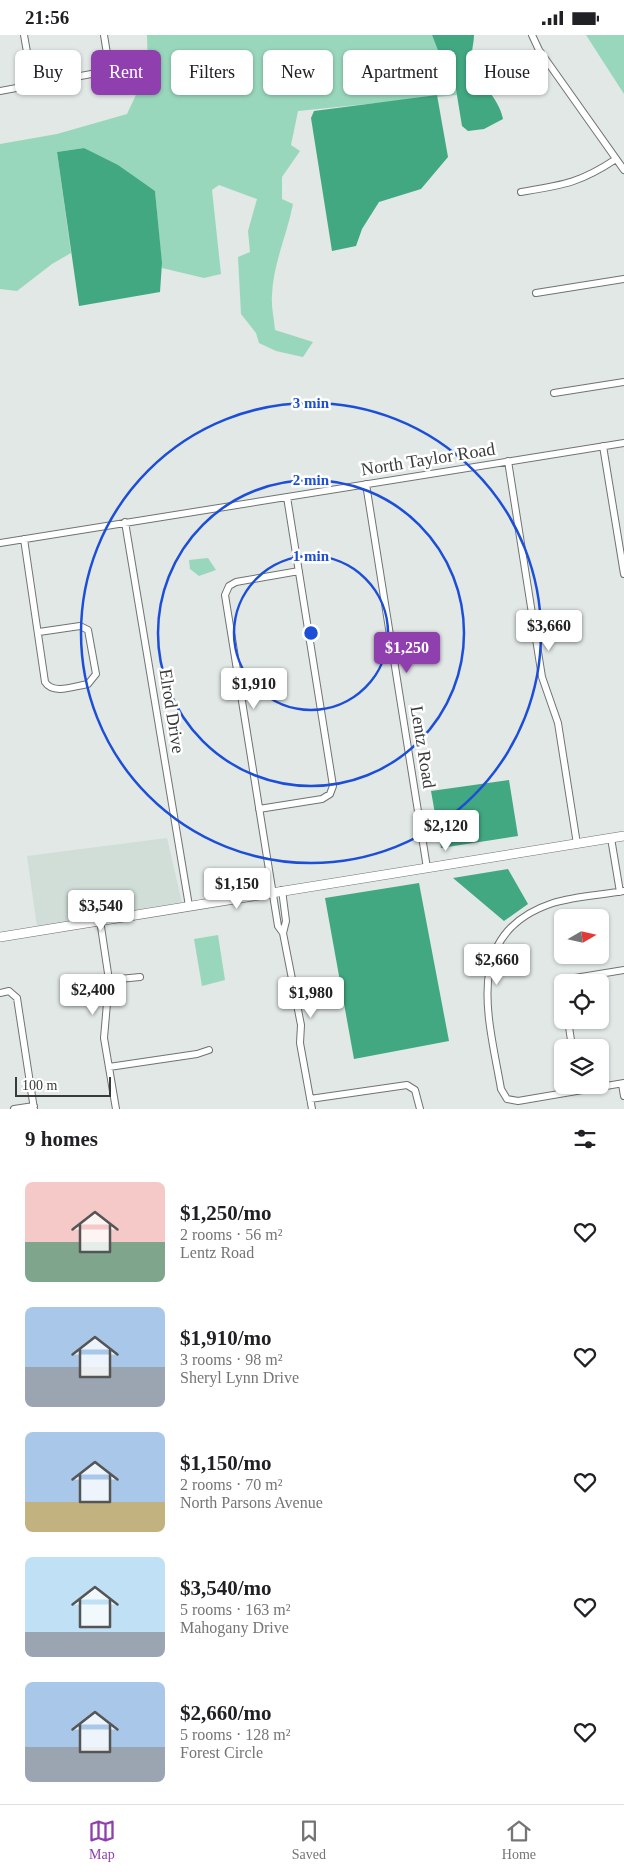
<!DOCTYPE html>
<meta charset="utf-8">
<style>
:root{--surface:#fff;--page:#f6f6f6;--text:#202124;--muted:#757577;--line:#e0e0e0;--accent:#903faf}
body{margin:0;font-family:"Times New Roman",serif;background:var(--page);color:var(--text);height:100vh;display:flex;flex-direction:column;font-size:19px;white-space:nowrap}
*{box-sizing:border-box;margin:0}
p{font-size:16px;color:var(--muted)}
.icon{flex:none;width:28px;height:28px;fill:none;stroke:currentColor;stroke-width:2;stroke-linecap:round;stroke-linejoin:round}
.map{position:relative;height:1074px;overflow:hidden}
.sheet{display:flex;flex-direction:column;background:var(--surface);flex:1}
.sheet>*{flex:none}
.top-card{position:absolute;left:15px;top:15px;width:595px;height:45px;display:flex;gap:10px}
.needle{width:32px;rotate:81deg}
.fabs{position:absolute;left:554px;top:874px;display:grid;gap:10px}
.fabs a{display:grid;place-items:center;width:55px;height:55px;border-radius:8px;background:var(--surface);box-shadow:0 1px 4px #0004;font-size:25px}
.scale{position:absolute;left:15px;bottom:12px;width:96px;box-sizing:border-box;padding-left:5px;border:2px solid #383b3a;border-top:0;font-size:14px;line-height:18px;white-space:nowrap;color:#383b3a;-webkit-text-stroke:4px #fff;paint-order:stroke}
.price{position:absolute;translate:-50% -42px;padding:0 11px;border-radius:5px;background:#fff;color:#222;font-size:16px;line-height:32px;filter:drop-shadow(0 1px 2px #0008)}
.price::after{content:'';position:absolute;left:50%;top:30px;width:15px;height:11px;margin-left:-8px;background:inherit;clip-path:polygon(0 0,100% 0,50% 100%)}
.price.on{background:var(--accent);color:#fff}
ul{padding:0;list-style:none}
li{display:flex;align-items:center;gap:15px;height:125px;padding:0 25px}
li span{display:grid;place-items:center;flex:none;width:140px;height:100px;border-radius:8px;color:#555}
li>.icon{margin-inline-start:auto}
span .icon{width:60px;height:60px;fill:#fffc;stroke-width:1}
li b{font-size:21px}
h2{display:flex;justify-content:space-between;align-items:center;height:60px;padding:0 25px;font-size:21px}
.pill{padding:0 18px;border-radius:8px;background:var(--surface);box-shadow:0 1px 4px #0004;font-size:18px;line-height:45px}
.pill.on{background:var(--accent);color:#fff}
.status{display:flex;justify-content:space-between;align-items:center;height:35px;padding:0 25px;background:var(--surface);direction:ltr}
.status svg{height:14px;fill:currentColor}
.dock{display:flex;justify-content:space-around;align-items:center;height:70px;border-top:1px solid var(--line);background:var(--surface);font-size:14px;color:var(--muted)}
.dock a{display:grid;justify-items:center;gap:2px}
.dock .on{color:var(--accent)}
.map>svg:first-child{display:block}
.built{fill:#d0ded7}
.green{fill:#99d7bc}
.water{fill:#41a882}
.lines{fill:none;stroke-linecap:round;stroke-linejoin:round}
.minor-casing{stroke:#6e7471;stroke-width:8}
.secondary-casing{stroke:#6e7471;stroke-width:10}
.minor{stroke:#fff;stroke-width:6}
.secondary{stroke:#fff;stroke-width:9}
.ring{fill:none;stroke:#1d4ed8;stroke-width:2.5}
.labels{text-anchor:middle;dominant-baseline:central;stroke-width:5;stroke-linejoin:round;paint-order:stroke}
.street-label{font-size:18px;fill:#383b3a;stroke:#fff}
.centre{fill:#1d4ed8;stroke:#fff;stroke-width:2.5}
.ring-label{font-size:15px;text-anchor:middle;font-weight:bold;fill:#1d4ed8;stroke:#fff;stroke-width:5;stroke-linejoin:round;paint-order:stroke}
</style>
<div class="status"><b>21:56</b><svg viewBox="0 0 49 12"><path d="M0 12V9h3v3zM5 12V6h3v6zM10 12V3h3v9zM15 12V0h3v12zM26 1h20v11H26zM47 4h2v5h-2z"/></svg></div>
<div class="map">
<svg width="624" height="1074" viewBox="0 0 624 1074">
<rect width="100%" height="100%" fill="#e1e8e5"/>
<path class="built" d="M167,803L182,868L37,892L27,821Z"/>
<path class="green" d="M147,0H432L442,26L453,36L457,60L298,76L291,110L300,116L282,142V164L293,169C287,200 273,229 272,260C271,271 274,283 275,295L313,307L303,322L276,316L259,308L256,298L241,279L238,222L250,217L248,196L257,164L219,150L212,155L221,239L204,243L162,233L155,156L84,113L57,117L71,218L52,229L17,256L0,254V109L57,99L127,79L148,34Z
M586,0H624V59Z
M208,523L216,535L199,541L190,534L189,525Z
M218,900L225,945L202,951L194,904Z"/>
<path class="water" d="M432,0H474C474,8 471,17 472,24C476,47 499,61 503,84L484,94L468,96L462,91L453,36L442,26Z
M437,60L448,122L421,154L379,167L362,194L356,211L332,216L311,83L314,76Z
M84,113L118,130L155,156L162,228L160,257L79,271L57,117Z
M509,745L518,801L441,813L431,756Z
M508,834L528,869L504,886L453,843Z
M419,848L449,1006L354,1024L325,863Z"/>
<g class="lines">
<defs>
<path id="minor" d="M24,0L33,51
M532,0L539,15L624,135
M0,56L102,37L108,25L104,0
M521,157C563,150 580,148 616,124
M536,258L624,244
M554,358L624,347
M603,411L624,539
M508,426L542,642L558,688L577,809
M366,449L427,833
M125,487L189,871
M24,504L45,647C53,660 75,651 88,649L96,639L88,595L80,591L39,597
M0,508L624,408
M259,774L322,764L330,759L333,751L287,462
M611,803L620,857
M282,855L286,886L283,898L301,990L300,1008L312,1074
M624,856C601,860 575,861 553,868C461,898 489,984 501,1054L507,1064L518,1066L624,1048
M100,885L109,945L104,1003L116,1074
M283,898L278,891L225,560L229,551L236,547L299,536
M109,945L140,942
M567,948L575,943L624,935
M0,958L9,956L17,963L34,1074
M568,985L572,1012
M109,1032L197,1019L209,1015
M622,1049L624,1061
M310,1064L407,1050L415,1055L420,1074
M14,1074L34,1071"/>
<path id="secondary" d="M0,902L624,801"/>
</defs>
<use href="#minor" class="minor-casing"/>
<use href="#secondary" class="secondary-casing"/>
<use href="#minor" class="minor"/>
<use href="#secondary" class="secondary"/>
</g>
<g class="ring">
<circle cx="311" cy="598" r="77"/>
<circle cx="311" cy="598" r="153"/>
<circle cx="311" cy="598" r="230"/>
</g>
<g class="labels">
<g class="street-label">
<text transform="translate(428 424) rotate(-9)">North Taylor Road</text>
<text transform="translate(172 676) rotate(81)">Elrod Drive</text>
<text transform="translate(423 712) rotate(81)">Lentz Road</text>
</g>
</g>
<circle cx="311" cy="598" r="8" class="centre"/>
<g class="ring-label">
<text x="311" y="373">3 min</text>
<text x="311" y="450">2 min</text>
<text x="311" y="526">1 min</text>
</g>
</svg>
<div class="fabs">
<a><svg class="needle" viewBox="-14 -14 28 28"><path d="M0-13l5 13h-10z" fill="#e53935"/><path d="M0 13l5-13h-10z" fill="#757577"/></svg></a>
<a><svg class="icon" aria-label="locate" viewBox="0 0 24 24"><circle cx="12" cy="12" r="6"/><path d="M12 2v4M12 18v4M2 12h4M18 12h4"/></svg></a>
<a><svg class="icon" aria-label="layers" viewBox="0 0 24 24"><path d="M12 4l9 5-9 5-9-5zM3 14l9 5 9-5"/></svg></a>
</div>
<div class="scale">100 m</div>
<b class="price" style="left:549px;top:617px">$3,660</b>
<b class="price on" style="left:407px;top:639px">$1,250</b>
<b class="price" style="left:254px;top:675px">$1,910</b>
<b class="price" style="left:446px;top:817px">$2,120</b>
<b class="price" style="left:237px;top:875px">$1,150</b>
<b class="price" style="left:101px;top:897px">$3,540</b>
<b class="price" style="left:497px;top:951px">$2,660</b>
<b class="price" style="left:93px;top:981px">$2,400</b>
<b class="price" style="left:311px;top:984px">$1,980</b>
<div class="top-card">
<a class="pill">Buy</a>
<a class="pill on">Rent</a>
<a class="pill">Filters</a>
<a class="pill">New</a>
<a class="pill">Apartment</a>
<a class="pill">House</a>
</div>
</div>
<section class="sheet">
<h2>9 homes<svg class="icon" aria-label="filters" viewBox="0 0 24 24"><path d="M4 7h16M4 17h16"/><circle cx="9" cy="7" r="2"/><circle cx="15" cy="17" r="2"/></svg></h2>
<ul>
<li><span style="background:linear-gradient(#f6c9c9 60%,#7fa58c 0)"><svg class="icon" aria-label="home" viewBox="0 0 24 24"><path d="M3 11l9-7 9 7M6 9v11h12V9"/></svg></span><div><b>$1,250/mo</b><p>2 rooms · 56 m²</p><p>Lentz Road</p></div><svg class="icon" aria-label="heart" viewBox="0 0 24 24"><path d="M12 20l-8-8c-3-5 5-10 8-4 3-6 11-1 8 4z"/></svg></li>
<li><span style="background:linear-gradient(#a9c7e8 60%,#9aa5b1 0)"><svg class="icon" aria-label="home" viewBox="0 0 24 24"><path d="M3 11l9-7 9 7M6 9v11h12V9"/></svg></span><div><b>$1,910/mo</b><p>3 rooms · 98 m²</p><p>Sheryl Lynn Drive</p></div><svg class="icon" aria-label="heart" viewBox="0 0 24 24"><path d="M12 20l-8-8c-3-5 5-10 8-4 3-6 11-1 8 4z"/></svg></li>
<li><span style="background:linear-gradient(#a9c7e8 70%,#c2b280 0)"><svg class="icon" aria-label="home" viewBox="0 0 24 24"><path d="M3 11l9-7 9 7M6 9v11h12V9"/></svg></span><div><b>$1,150/mo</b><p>2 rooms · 70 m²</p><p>North Parsons Avenue</p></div><svg class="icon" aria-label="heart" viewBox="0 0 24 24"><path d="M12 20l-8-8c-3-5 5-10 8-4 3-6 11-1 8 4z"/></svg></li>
<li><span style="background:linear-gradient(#bfe0f5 75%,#9aa5b1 0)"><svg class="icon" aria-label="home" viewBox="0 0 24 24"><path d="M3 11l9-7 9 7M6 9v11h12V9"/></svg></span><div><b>$3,540/mo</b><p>5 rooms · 163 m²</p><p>Mahogany Drive</p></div><svg class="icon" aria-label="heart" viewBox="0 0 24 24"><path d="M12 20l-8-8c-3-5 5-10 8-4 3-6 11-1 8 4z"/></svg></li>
<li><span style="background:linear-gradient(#a9c7e8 65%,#9aa5b1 0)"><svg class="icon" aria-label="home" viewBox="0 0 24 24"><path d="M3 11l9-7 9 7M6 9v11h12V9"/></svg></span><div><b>$2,660/mo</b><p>5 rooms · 128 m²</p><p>Forest Circle</p></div><svg class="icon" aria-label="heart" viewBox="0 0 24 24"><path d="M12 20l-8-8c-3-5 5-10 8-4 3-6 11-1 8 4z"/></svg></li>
</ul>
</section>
<nav class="dock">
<a class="on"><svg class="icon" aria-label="map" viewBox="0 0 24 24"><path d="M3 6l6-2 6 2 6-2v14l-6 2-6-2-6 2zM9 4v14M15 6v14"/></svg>Map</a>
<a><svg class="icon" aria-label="saved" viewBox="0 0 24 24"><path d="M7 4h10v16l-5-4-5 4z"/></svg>Saved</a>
<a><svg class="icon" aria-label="home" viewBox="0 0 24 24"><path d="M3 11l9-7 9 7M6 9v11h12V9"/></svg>Home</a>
</nav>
